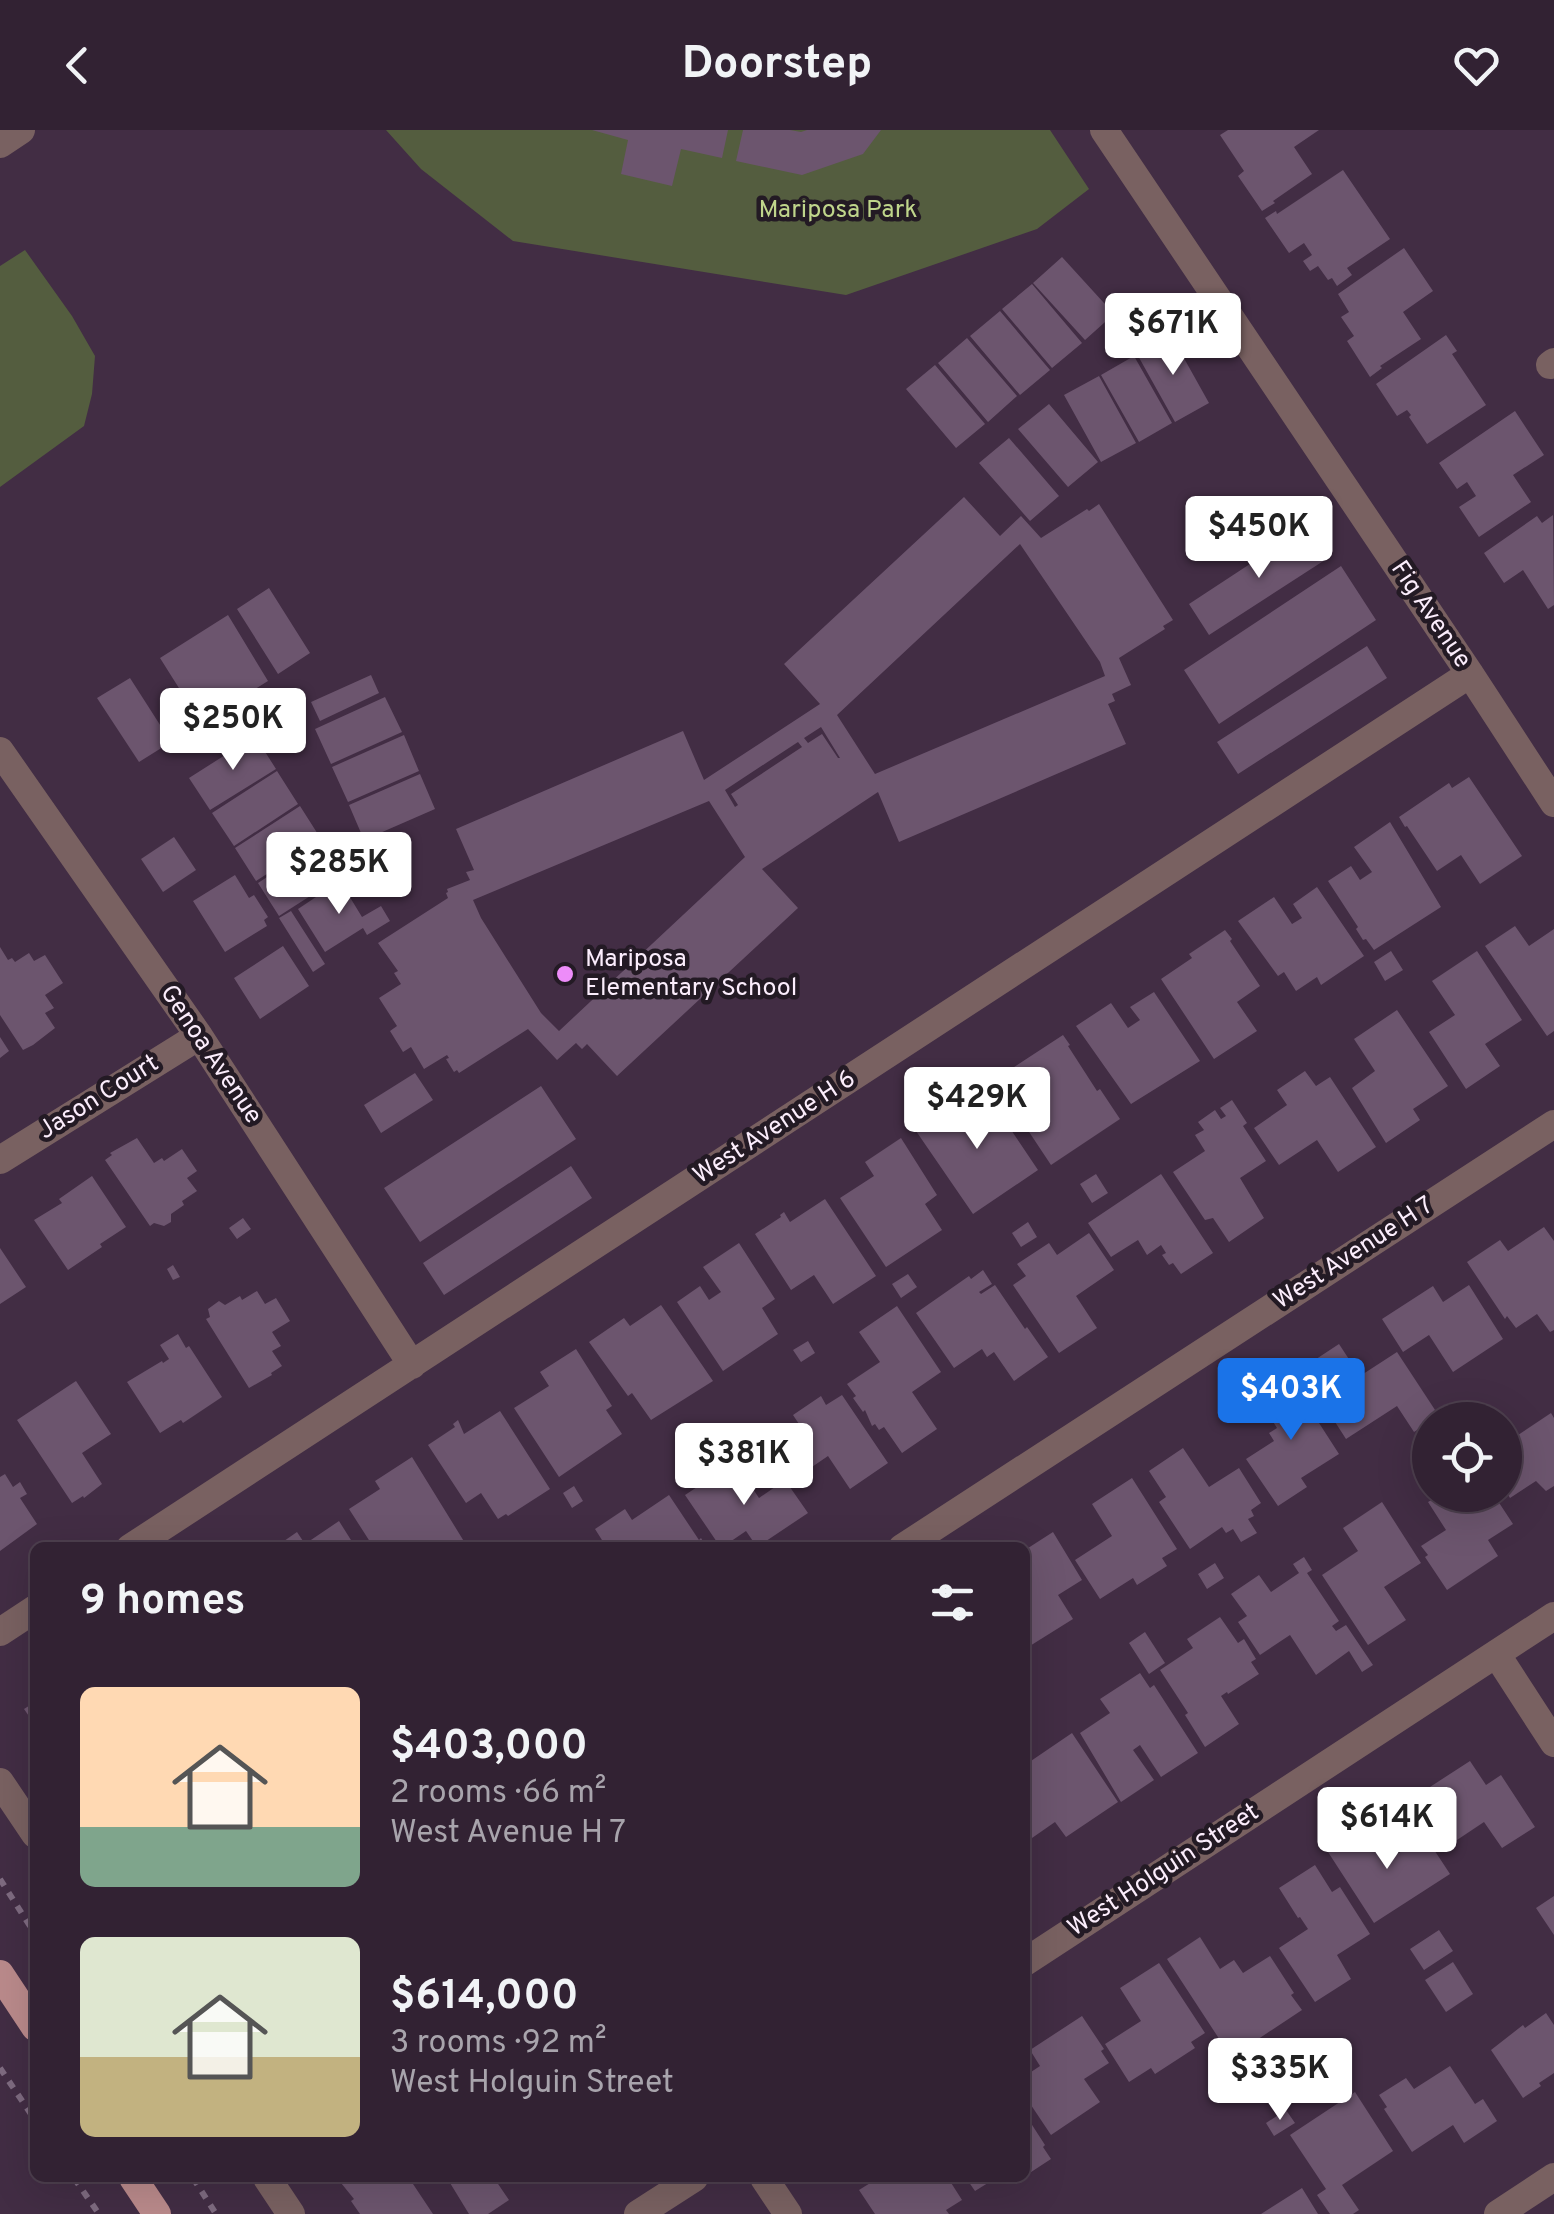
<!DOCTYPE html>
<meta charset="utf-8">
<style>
:root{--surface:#322233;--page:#3a2a3b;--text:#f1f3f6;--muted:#a8a4ac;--line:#4d3f4e;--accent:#1a73e8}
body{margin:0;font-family:Overpass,sans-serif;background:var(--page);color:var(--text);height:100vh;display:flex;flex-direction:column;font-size:38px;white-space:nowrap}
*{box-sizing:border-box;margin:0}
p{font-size:32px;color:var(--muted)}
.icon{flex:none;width:55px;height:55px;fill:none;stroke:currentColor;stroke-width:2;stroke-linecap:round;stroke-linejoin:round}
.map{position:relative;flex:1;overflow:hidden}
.panel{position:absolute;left:30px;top:1412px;width:1000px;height:640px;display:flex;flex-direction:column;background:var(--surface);border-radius:15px;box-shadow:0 10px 40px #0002,0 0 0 2px var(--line)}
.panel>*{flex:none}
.tools{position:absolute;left:1412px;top:1272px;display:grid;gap:20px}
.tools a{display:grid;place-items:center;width:110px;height:110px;border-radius:50%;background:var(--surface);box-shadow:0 10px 40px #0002,0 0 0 2px var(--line);font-size:50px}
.price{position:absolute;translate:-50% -85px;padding:0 22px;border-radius:10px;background:#fff;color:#222;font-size:32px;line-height:65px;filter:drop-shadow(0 2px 5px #0008)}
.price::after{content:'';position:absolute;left:50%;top:60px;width:30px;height:22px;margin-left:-15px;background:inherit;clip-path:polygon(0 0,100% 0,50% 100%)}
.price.on{background:var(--accent);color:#fff}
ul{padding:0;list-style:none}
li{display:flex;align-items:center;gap:30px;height:250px;padding:0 50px}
li span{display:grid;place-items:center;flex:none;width:280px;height:200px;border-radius:15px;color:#555}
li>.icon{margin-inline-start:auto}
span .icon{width:120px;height:120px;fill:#fffc;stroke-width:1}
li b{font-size:42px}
h2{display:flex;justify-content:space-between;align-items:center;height:120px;padding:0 50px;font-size:42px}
header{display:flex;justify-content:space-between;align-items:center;height:130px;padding:0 50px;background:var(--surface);font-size:45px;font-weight:700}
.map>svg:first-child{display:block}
.green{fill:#545d3f}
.building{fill:#6c556e;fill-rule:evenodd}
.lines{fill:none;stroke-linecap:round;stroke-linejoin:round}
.path{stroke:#7e6b80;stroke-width:6;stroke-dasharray:8 8;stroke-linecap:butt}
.minor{stroke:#796161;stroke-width:28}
.primary{stroke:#ba8a8b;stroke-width:28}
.poi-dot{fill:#ed8cf9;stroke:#231a24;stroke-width:4}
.labels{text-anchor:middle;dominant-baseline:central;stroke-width:9;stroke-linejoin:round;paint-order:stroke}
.park-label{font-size:25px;fill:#bfd58b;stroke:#231a24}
.street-label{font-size:25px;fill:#fbedfc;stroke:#231a24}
.poi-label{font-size:25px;fill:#fbedfc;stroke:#231a24;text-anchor:start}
</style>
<header><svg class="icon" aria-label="back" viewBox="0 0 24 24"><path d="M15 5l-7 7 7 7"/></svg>Doorstep<svg class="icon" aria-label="heart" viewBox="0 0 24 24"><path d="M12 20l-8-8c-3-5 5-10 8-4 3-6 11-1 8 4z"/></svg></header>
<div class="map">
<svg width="1554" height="2084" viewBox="0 0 1554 2084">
<rect width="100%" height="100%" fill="#422d44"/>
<path class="green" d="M386,0H1050L1089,59L1037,99L846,165L513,111L421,39Z
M25,120L72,186L95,226L92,264L84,296L0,357V136Z"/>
<path class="building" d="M592,0H728L722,28L681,19L672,56L621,44L628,10Z
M743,0H790L801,2L807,0H881L863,24L802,45L736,31Z
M1228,0H1319L1294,17L1312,44L1273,71L1275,73L1262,81L1238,46L1244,41L1220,5Z
M1343,40L1390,109L1347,138L1352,145L1337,156L1332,148L1328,150L1318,136L1310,141L1303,131L1312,125L1304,113L1289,123L1265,88L1276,81L1277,84Z
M1404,118L1433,161L1403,182L1421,209L1380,236L1382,238L1370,247L1347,211L1354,206L1341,187L1349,182L1338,164Z
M1062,127L1114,184L1085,210L1033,153Z
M1032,154L1082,213L1052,238L1002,179Z
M1000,181L1050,240L1020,265L970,206Z
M1171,205L1209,273L1175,292L1137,224Z
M1446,205L1457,221L1452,224L1486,275L1427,314L1409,287L1411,285L1407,280L1397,286L1376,254Z
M967,208L1017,266L988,292L938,233Z
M1134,226L1172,293L1139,312L1101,245Z
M935,235L985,294L956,318L906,259Z
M1099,246L1136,313L1101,332L1064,265Z
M1049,274L1098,332L1068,357L1018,299Z
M1515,281L1544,325L1513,345L1531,372L1479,407L1459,377L1476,366L1467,352L1457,359L1439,333Z
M1009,308L1059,366L1030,391L979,333Z
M964,367L1000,406L1021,386L1041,408L1087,379L1089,381L1099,374L1173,490L1163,496L1165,499L1119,528L1131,555L1112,564L1115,571L1108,574L1126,614L899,712L878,662L762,739L798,778L617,946L587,914L582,919L576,913L557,930L528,899L459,943L457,940L454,942L446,929L449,928L447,925L424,939L411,917L403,922L390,901L397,896L379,868L401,854L394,843L398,841L378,813L448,768L446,763L448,762L447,759L470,750L466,742L474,740L456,699L683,601L704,650L820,574L784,534ZM1020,414L1100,532L1105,546L875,644L837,585ZM821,597L840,628H838L822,604L808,613L804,608ZM798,612L802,617L731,664L738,675L735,677L725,660ZM709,671L745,727L559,901L541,883L481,788L473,770Z
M1553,385L1554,475L1548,479L1523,440L1504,453L1484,423L1537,386L1542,393Z
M1308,396L1328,428L1209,505L1189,474Z
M1341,436L1376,490L1219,594L1184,540Z
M269,458L310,523L278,544L237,479Z
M228,485L268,551L201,593L160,528Z
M1367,516L1387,548L1238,644L1217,612Z
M371,545L379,563L320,591L311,572Z
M130,548L171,612L139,632L97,568Z
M385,567L402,602L331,634L315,599Z
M404,605L419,641L348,672L332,637Z
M255,606L276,639L210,680L189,648Z
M277,641L298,674L234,716L212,683Z
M420,644L435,679L364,710L349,675Z
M1469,647L1522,726L1480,754L1461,725L1437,741L1407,696L1405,697L1399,687L1449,653L1452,658Z
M300,676L321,709L256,751L235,718Z
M1390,692L1441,777L1374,820L1366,809L1363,810L1356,799L1358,797L1328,751L1351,736L1360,750L1372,742L1354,717Z
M174,707L196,740L163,762L141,729Z
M322,711L343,745L279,786L258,753Z
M235,745L249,768L254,765L268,787L264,790L267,796L225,822L193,771Z
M340,751L362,787L381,776L390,791L367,805L363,798L325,822L298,779Z
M1317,757L1364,826L1321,855L1317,847L1296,861L1284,842L1278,846L1238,791L1274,767L1292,794L1302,788L1293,774Z
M291,781L325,834L313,842L279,788Z
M1515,796L1529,816L1554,799V901L1547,906L1485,816Z
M1225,800L1232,809L1230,811L1260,856L1237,872L1257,901L1214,929L1161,849L1192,828L1189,824Z
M283,816L309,856L260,889L234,848Z
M0,817L8,830L12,828L15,832L29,823L34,831L45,825L63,853L45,865L54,878L45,883L55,898L33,915L23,920L0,885Z
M1391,821L1403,840L1385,851L1374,832Z
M1477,821L1522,890L1485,914L1500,936L1466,959L1429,902L1455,885L1432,851Z
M1154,862L1200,931L1131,974L1076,896L1111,873L1128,898L1140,890L1130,877Z
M1397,880L1448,956L1413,979L1420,990L1386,1013L1352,958L1375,941L1354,909Z
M1063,905L1070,915L1068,916L1097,961L1100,959L1120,989L1051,1035L998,955L1014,944L1011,939Z
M0,907L9,921L0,928Z
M1305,941L1316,956L1330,947L1376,1017L1338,1042L1317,1010L1279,1035L1254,998L1287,975L1277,960Z
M415,943L433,970L381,1003L364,975Z
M541,956L576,1009L420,1112L384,1058Z
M985,961L1038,1040L973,1084L916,1001L951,978L954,982Z
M1232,970L1247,993L1243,996L1266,1031L1240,1048L1264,1088L1229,1112L1213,1088L1205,1090L1173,1042L1205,1021L1195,1005L1204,1000L1198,992L1215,980L1221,989L1226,986L1220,978Z
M137,1008L154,1033L162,1028L164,1031L182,1019L197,1041L187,1048L197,1061L182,1071L184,1075L171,1084V1092L164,1096L154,1093L150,1096L105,1030L112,1025L110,1023Z
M901,1008L937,1065L925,1074L942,1100L886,1137L840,1068L874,1046L865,1032Z
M571,1036L592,1068L444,1165L423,1133Z
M1096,1044L1108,1063L1092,1073L1080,1054Z
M1161,1044L1213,1123L1181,1144L1173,1133L1169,1135L1162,1125L1166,1123L1161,1115L1147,1125L1138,1110L1111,1127L1088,1093Z
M92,1046L126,1097L100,1114L102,1117L68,1140L34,1090L62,1073L59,1069Z
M825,1069L876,1146L833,1174L814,1145L791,1160L755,1104L781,1087L780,1085L784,1082L790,1092Z
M243,1088L251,1099L237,1109L229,1098Z
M1028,1092L1037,1107L1021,1117L1012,1103Z
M1544,1097L1554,1111V1200L1550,1202L1537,1184L1516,1198L1507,1186L1505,1189L1467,1132L1500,1110L1508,1121Z
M1089,1103L1114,1140L1076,1166L1097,1198L1059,1223L1013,1155L1026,1146L1017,1134L1049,1113L1057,1125Z
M739,1113L775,1169L762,1178L778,1204L723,1241L677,1172L700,1156L709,1170L721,1162L703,1137Z
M0,1118L26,1157L0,1174Z
M173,1135L180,1147L173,1150L167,1139Z
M983,1140L992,1154L979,1162L981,1164L995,1155L1025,1199L1027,1197L1048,1227L1014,1251L994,1222L987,1227L982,1219L954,1238L916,1183L969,1146L971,1149Z
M908,1144L917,1157L901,1168L892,1154Z
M1469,1155L1503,1209L1453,1242L1429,1205L1403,1222L1382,1189L1433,1156L1443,1172Z
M257,1161L265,1174L276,1168L290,1191L272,1202L281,1216L272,1221L282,1236L271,1243L272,1245L249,1258L206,1189L210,1187L208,1179L219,1171L225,1175L240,1166L242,1170Z
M661,1175L713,1251L651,1290L632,1263L628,1266L589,1212L624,1188L630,1196Z
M897,1176L941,1242L912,1262L937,1299L902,1323L884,1297L879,1300L875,1294L872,1296L865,1280L863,1282L853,1268L856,1266L847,1254L880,1232L859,1202Z
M178,1204L186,1218L189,1216L222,1267L183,1293L181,1290L160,1303L127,1252L162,1231L163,1233L169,1229L160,1215Z
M808,1211L815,1223L801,1232L793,1220Z
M1339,1214L1360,1246L1397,1222L1439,1286L1414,1302L1397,1276L1346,1309L1301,1239Z
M576,1219L612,1276L606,1280L622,1304L559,1347L514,1278L549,1256L540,1242Z
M1294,1247L1313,1277L1310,1279L1339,1324L1301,1348L1307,1357L1278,1376L1246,1329L1274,1311L1269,1303L1277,1298L1259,1269Z
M76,1251L111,1304L82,1323L102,1354L84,1368L83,1366L72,1373L17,1290Z
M842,1265L888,1333L850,1359L828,1326L790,1352L765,1317L799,1294L793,1285L821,1266L826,1275Z
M500,1281L550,1359L508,1386L506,1384L498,1389L481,1363L466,1373L428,1315L455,1297L453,1294L458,1290L464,1304Z
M1551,1283L1554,1288V1356L1546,1361L1536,1351L1510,1368L1505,1360V1298L1512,1309Z
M1183,1318L1209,1357L1239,1338L1261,1373L1251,1380L1254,1386L1248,1389L1257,1403L1241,1412L1233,1399L1226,1403L1222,1397L1190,1419L1159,1372L1166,1367L1149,1341Z
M412,1327L465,1413L459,1418H374L349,1379L380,1359L375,1351Z
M735,1332L759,1368L785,1350L808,1383L757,1417L746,1401L721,1418L685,1365Z
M5,1344L13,1357L20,1352L27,1364L20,1368L37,1394L0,1421V1347Z
M1132,1348L1177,1419L1162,1428L1167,1436L1137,1455L1133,1448L1100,1469L1075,1430L1112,1406L1092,1374Z
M574,1356L583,1371L572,1378L563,1363Z
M669,1365L699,1410L701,1408L707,1418H607L595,1399L625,1379L632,1390Z
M1440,1365H1494L1513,1394L1488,1410L1498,1426L1447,1460L1425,1427L1428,1425L1421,1416L1446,1400L1428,1372Z
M1382,1372L1421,1433L1384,1457L1406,1490L1368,1515L1322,1445L1358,1421L1343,1398Z
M339,1391L356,1418H274L297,1402L305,1414Z
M1053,1402L1082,1450L1058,1465L1073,1489L1025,1519V1420Z
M1304,1427L1312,1440L1307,1443L1339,1491L1332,1496L1336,1501L1346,1495L1373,1535L1362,1542L1349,1521L1316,1545L1290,1505L1260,1525L1238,1492L1247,1486L1231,1464L1259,1445L1271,1462L1299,1443L1293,1434Z
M1215,1433L1224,1448L1207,1459L1198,1444Z
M1220,1487L1238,1513L1244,1509L1256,1529L1251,1532L1259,1544L1228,1564L1227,1562L1221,1566L1239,1594L1205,1617L1185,1585L1188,1583L1160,1540L1193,1518L1187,1509Z
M1145,1502L1165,1533L1149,1544L1129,1513Z
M1140,1543L1150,1558L1154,1555L1198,1623L1161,1647L1140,1615L1133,1620L1154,1650L1121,1672L1080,1603L1110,1583L1100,1569Z
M35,1572V1595L24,1579Z
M1072,1603L1118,1672L1066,1707L1055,1692L1032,1708L1025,1697V1635Z
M1470,1631L1486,1655L1501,1645L1535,1697L1502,1718L1484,1692L1448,1716L1416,1666Z
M1367,1697L1388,1730L1425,1706L1450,1744L1374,1793L1328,1722Z
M1315,1735L1332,1762L1340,1757L1370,1804L1337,1825L1351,1849L1315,1872L1279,1818L1308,1799L1300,1787L1298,1788L1279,1758Z
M1554,1766V1805L1536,1778Z
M1439,1800L1453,1821L1424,1840L1410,1819Z
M1200,1807L1220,1839L1234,1830L1243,1843L1270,1826L1294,1863L1291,1865L1302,1880L1231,1927L1167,1829Z
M1453,1832L1473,1864L1446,1882L1425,1850Z
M1159,1833L1205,1903L1191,1912L1195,1918L1155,1944L1151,1938L1129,1952L1105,1914L1141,1891L1120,1858Z
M1546,1883L1554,1895V1943L1539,1953L1541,1956L1523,1968L1491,1920L1523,1895L1525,1898Z
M1082,1886L1104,1919L1101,1921L1109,1933L1084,1949L1100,1972L1051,2005L1025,1966V1946L1040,1936L1030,1920Z
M1450,1936L1475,1974L1483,1969L1497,1991L1464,2013L1453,1995L1412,2022L1384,1979L1387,1977L1379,1965L1406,1948L1414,1959Z
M1355,1962L1393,2021L1342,2055L1359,2080L1353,2084H1330L1317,2065L1326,2059L1290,2005Z
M1286,1980L1295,1993L1274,2006L1266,1993Z
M1025,1984L1045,2015L1043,2017L1051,2029L1025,2046Z
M337,2048H409L433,2084H360L351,2071L354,2069Z
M447,2048H494L509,2070L488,2084H469Z
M874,2048H948L962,2070L946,2080L949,2084H875L859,2060L875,2050Z
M966,2048H996L975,2061Z
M1302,2058L1318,2084H1261Z"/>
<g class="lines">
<path class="path" d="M0,1749L35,1804
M0,1938L35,1990
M74,2048L99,2084
M193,2048L216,2084"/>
<path class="minor" d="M1104,0L1470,544L1554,673
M0,14L21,0
M1550,235L1554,232
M0,621L199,906L412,1235
M0,1030L199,906
M130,1418L1470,544
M902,1418L1554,994
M0,1502L35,1479
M1497,1525L1554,1613
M0,1652L35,1704
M1025,1832L1554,1486
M267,2048L291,2084
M764,2048L788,2084
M638,2084L694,2048
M1498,2084L1554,2047"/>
<path class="primary" d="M0,1844L35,1897
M133,2048L157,2084"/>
</g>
<circle class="poi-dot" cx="565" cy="844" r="10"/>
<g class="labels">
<g class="park-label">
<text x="838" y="81">Mariposa Park</text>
</g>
<g class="street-label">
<text transform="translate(1430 485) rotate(56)">Fig Avenue</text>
<text transform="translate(210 925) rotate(56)">Genoa Avenue</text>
<text transform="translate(99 968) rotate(-32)">Jason Court</text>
<text transform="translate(775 998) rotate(-33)">West Avenue H 6</text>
<text transform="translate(1354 1124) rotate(-33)">West Avenue H 7</text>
<text transform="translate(1164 1741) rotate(-33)">West Holguin Street</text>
</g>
<g class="poi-label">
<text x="585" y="830">Mariposa<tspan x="585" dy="29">Elementary School</tspan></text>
</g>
</g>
</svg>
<div class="tools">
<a><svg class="icon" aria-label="locate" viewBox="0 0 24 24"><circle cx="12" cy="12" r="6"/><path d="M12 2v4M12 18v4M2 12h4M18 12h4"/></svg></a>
</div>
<b class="price" style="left:1173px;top:248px">$671K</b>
<b class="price" style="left:1259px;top:451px">$450K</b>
<b class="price" style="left:233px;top:643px">$250K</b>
<b class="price" style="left:339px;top:787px">$285K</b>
<b class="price" style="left:977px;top:1022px">$429K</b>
<b class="price on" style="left:1291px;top:1313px">$403K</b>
<b class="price" style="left:744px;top:1378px">$381K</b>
<b class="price" style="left:1387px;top:1742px">$614K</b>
<b class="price" style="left:1280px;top:1993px">$335K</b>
<section class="panel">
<h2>9 homes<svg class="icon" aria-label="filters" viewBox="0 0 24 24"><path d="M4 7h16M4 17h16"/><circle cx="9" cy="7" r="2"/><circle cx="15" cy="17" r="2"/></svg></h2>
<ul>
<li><span style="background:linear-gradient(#ffd9b3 70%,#7fa58c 0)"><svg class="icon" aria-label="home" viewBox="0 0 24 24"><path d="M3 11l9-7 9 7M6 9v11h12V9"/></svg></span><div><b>$403,000</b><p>2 rooms · 66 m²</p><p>West Avenue H 7</p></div></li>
<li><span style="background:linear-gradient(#dfe7d0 60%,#c2b280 0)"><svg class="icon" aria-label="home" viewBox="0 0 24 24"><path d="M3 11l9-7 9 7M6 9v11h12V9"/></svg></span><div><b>$614,000</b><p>3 rooms · 92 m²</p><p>West Holguin Street</p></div></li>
</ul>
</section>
</div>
